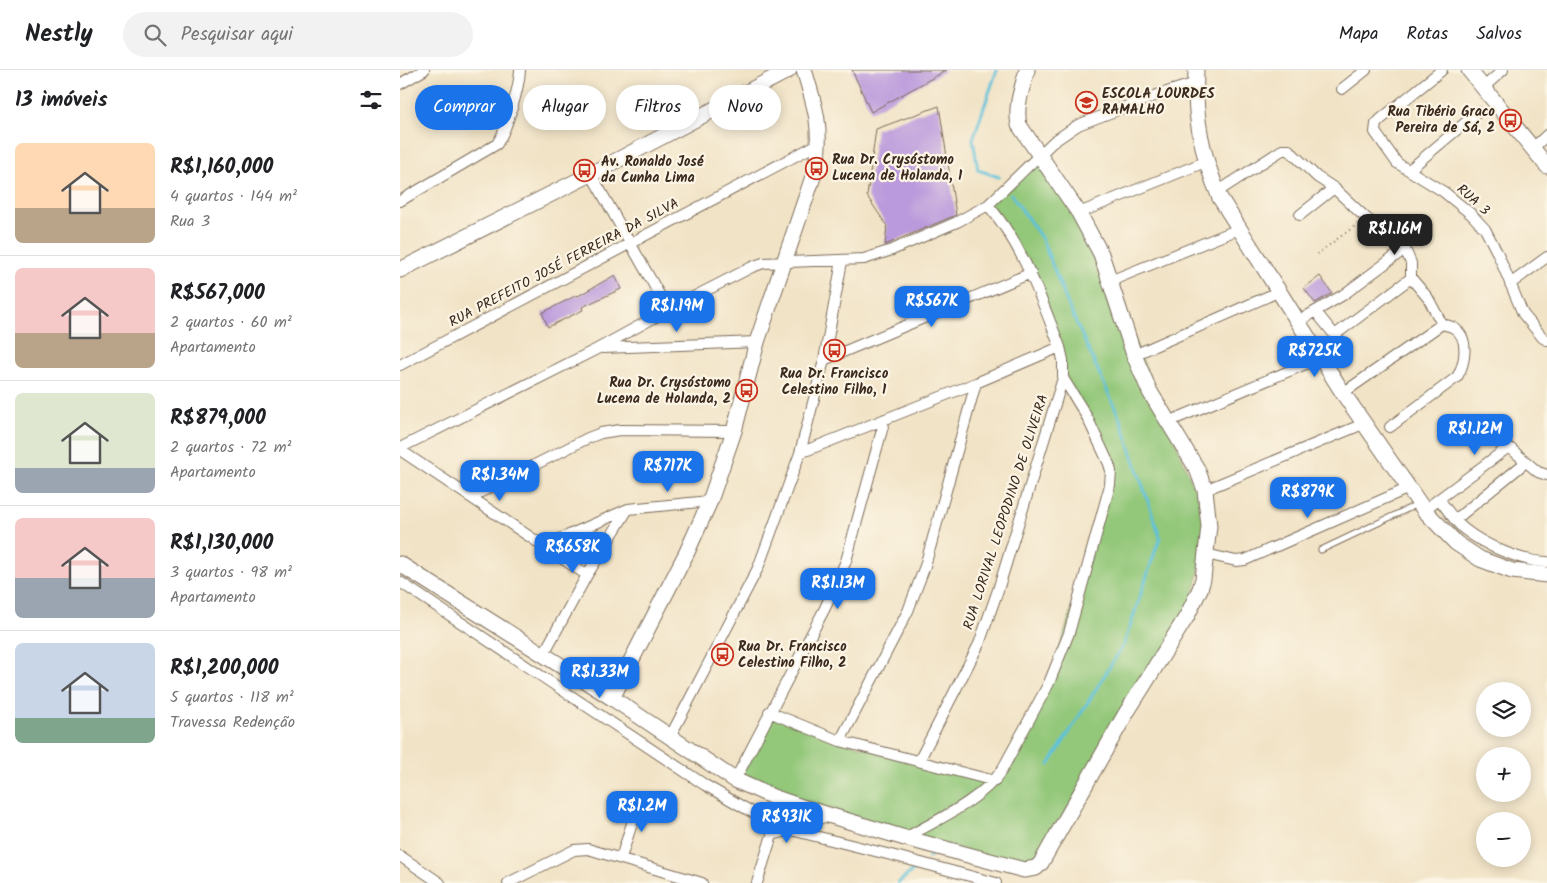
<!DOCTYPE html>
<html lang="pt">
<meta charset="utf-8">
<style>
:root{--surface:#fff;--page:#f2f2f2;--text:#202124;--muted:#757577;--line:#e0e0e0;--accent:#1a73e8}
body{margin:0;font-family:Kalam,sans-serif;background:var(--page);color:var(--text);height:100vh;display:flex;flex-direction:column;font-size:19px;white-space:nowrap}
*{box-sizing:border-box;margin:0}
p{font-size:16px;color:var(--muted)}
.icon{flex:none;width:28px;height:28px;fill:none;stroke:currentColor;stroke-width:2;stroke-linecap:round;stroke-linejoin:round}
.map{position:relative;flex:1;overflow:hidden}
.details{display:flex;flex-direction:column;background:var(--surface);width:400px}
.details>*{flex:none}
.hud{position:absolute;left:15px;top:15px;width:475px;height:45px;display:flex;gap:10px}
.tools{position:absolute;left:1076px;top:612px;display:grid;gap:10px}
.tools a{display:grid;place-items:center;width:55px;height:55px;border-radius:50%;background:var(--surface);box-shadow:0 2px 12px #0003;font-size:25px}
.price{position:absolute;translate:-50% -42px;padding:0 11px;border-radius:10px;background:var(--accent);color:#fff;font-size:16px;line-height:32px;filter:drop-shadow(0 1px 2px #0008)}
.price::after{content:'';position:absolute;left:50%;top:30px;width:15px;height:11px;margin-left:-8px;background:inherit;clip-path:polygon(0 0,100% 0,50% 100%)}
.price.active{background:#222;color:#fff}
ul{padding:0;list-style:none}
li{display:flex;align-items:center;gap:15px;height:125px;padding:0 15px}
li+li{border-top:1px solid var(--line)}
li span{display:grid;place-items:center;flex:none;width:140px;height:100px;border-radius:8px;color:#555}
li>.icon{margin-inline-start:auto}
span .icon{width:60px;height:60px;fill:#fffc;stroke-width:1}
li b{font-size:21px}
h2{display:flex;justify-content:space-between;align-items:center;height:60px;padding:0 15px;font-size:21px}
.tag{padding:0 18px;border-radius:22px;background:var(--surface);box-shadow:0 2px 12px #0003;font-size:18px;line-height:45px}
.tag.active{background:var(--accent);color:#fff}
header{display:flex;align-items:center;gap:30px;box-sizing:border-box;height:70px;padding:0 25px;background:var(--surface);border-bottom:1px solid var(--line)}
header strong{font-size:24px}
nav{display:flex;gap:28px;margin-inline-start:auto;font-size:18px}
.search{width:350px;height:45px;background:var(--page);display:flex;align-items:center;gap:12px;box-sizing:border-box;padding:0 18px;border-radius:28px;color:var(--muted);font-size:19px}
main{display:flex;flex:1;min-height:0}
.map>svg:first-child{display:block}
.green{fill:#93c779;stroke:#67784c}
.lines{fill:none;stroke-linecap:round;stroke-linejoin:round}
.stream{stroke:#5cc1da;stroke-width:3}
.building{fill:#ba99dc}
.lane-casing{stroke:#7b6b59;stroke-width:7}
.street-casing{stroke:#7b6b59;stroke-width:12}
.secondary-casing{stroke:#7b6b59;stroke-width:17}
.path{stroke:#7b6b59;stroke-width:2;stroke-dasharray:1 4;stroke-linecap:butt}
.lane{stroke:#fff;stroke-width:5}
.street{stroke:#fff;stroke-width:10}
.secondary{stroke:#fff;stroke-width:15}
.labels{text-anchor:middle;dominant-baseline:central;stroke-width:4.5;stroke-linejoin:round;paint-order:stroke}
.poi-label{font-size:14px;font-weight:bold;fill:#3b2a1e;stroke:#fcf5e5;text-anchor:start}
.street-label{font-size:14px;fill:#3b2a1e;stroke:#fcf5e5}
</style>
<header>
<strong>Nestly</strong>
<div class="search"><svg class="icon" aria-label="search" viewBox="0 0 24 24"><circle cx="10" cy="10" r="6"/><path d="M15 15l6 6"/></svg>Pesquisar aqui</div>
<nav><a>Mapa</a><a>Rotas</a><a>Salvos</a></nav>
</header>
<main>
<section class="details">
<h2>13 imóveis<svg class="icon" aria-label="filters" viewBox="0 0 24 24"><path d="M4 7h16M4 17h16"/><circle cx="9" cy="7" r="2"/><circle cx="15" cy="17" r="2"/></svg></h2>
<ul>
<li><span style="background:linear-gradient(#ffd9b3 65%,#b9a48a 0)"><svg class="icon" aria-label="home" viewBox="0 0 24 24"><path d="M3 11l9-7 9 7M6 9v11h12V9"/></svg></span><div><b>R$1,160,000</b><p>4 quartos · 144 m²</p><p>Rua 3</p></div></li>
<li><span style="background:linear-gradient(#f6c9c9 65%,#b9a48a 0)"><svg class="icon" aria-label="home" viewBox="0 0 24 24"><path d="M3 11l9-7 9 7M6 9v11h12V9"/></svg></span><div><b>R$567,000</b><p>2 quartos · 60 m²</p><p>Apartamento</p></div></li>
<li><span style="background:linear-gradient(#dfe7d0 75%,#9aa5b1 0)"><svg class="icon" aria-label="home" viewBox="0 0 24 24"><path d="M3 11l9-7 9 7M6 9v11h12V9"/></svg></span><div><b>R$879,000</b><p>2 quartos · 72 m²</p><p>Apartamento</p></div></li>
<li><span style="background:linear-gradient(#f6c9c9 60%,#9aa5b1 0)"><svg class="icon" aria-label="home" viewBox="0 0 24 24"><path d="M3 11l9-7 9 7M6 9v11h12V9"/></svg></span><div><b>R$1,130,000</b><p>3 quartos · 98 m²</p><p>Apartamento</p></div></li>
<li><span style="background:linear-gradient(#c9d6e8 75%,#7fa58c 0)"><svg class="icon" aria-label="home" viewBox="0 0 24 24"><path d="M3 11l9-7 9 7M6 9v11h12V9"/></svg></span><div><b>R$1,200,000</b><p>5 quartos · 118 m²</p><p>Travessa Redenção</p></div></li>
</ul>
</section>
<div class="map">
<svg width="1147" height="813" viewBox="0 0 1147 813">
<rect width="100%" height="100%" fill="#fcf5e5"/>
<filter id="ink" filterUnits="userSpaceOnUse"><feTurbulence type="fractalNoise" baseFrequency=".02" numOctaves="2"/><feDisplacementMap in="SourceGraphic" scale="10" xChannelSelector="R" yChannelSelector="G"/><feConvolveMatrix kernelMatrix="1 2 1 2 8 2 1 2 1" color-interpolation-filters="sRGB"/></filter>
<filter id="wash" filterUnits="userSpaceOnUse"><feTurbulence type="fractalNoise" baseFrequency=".0096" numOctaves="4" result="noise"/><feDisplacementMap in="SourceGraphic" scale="20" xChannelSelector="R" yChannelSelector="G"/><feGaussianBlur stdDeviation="1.12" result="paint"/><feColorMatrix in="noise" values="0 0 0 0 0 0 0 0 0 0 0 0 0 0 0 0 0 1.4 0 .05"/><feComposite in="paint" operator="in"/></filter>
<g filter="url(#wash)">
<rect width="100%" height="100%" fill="#f1e3c6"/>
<path class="green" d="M640,85L710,211L768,352L809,456L791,538L630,800L335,710L369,642L440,671L592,711L649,613L710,415L709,394L663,308L660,277L631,203L588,135Z"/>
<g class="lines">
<path class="stream" d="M597,0L573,69L578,100L599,107
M611,124L642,169L669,237L721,351L760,467L724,574L649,695
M529,787L532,784
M498,813L515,799"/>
</g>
<g id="blocks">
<path class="building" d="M452,0H547L471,42Z
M539,36L556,145L485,175L487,156L467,126L476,59Z
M215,205L221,219L182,237L183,240L148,257L142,243L177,225L178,226Z
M920,206L932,223L915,233L904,218Z"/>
</g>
</g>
<g filter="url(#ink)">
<use href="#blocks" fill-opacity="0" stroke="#7b6b59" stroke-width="1"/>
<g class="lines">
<defs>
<path id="lane" d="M921,480L1018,434"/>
<path id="street" d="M1042,0L981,49L976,54L975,62L997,93L1044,122L1071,144L1085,159L1098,184L1123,244L1143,268L1147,270
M0,14L24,0
M1084,17L1103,0
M942,19L966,0
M1133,78L1147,65
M1009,100L1078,42
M191,104L268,240
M817,122L882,80H889L917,107L934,118L966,148L1005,179L1011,193V208L1028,228L1042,254C1045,255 1051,256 1054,258C1070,268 1065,294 1057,307L990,357
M0,131L97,74C107,59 119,19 120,0
M679,143L805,92
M900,145L934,118
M710,211L839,159
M1110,214L1147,187
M916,242L933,263L936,264L1011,208
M897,252L943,225L1005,179
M203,278L357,272
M734,285L878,222
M424,290L631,203
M0,295L420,73
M943,323L1042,254
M768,352L920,288
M0,378L199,278L268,240L352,197L363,193L464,189L492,180L557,152L588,135L653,72L678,55L757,25L796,13
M0,380L187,505
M400,383L576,313L660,277
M805,420L963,354
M71,427L188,368L201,363L220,360L334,361
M1039,429C1047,439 1054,451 1064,459C1084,475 1122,492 1147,492
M1024,440L1106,379L1110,378L1138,402L1147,405
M1055,450L1126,392
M144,476L228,439L310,431
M806,484L836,491L845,490L1009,418
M0,512L305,715L350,741L391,760L499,787L596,813
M143,585L187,505L228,439
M369,642L440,671L595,711
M270,667L358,498L379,441L400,383L424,290L442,191
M440,671L508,541L525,496L576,313
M519,691L579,574L598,520L663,308
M335,710L425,538L446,491L485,349
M505,768C537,750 582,730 602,700L649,613L669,563L710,415L711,401L709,394L687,347L663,308V290L660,277C640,227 624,177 588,135
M0,786L40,813
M221,788L239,731
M108,813L174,780L188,779L302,813
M357,813L372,765L391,760L429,745"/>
<path id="secondary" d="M796,0C794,47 802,86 820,128L943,323L1024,440L1056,473L1080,489L1112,501L1147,505
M1069,0L1147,96
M0,200L191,104L389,0
M0,494L212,628L335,710L373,727L405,738L505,768L624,800L636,798L641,793L725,645L787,546L800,519L803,509L809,456L805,420L797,399L750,322L734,285L701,184L679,143L619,55C615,36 622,19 627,0
M212,628L287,482L310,431L334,361L357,272L416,98C422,57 416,39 404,0"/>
</defs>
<use href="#lane" class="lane-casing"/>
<use href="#street" class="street-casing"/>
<use href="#secondary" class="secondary-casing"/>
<path class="path" d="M917,184L959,153"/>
<use href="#lane" class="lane"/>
<use href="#street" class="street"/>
<use href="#secondary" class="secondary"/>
</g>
</g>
<defs>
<symbol id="school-ring" viewBox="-11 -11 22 22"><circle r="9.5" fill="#fcf5e5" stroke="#c8321e" stroke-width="1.5"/><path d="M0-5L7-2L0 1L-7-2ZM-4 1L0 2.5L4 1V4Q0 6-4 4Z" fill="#c8321e"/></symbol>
<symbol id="bus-ring" viewBox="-11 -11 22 22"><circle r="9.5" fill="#fcf5e5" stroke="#c8321e" stroke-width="1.5"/><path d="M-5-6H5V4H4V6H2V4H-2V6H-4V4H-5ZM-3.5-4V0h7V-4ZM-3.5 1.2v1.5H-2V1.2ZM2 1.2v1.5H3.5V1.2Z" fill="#c8321e"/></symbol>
</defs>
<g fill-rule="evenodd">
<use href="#school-ring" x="674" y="20" width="25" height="25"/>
<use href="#bus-ring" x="1098" y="38" width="25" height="25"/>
<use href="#bus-ring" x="404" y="86" width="25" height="25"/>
<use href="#bus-ring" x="172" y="88" width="25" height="25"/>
<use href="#bus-ring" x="422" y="268" width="25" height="25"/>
<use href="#bus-ring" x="334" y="308" width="25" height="25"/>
<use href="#bus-ring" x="310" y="572" width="25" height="25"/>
</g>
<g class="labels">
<g class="poi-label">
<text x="702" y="24">ESCOLA LOURDES<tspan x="702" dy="16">RAMALHO</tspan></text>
<text x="1095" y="42" text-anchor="end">Rua Tibério Graco<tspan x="1095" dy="16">Pereira de Sá, 2</tspan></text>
<text x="432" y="90">Rua Dr. Crysóstomo<tspan x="432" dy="16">Lucena de Holanda, 1</tspan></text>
<text x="201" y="92">Av. Ronaldo José<tspan x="201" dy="16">da Cunha Lima</tspan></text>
<text x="434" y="304" text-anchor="middle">Rua Dr. Francisco<tspan x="434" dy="16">Celestino Filho, 1</tspan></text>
<text x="331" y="313" text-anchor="end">Rua Dr. Crysóstomo<tspan x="331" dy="16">Lucena de Holanda, 2</tspan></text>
<text x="338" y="577">Rua Dr. Francisco<tspan x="338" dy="16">Celestino Filho, 2</tspan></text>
</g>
<g class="street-label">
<text transform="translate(1073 130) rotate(42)">RUA 3</text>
<text transform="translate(164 193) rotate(-28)">RUA PREFEITO JOSÉ FERREIRA DA SILVA</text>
<text transform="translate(606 442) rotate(-72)">RUA LORIVAL LEOPODINO DE OLIVEIRA</text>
</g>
</g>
</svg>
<div class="tools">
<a><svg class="icon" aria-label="layers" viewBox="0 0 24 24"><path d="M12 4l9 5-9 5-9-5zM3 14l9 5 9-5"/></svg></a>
<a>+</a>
<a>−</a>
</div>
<b class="price active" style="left:995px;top:186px">R$1.16M</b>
<b class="price" style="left:532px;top:258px">R$567K</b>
<b class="price" style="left:277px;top:263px">R$1.19M</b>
<b class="price" style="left:915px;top:308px">R$725K</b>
<b class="price" style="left:1075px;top:386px">R$1.12M</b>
<b class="price" style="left:268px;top:423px">R$717K</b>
<b class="price" style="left:100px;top:432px">R$1.34M</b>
<b class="price" style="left:908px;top:449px">R$879K</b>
<b class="price" style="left:173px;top:504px">R$658K</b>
<b class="price" style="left:438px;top:540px">R$1.13M</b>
<b class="price" style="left:200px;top:629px">R$1.33M</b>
<b class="price" style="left:242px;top:763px">R$1.2M</b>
<b class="price" style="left:387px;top:774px">R$931K</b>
<div class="hud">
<a class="tag active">Comprar</a>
<a class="tag">Alugar</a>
<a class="tag">Filtros</a>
<a class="tag">Novo</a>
</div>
</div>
</main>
